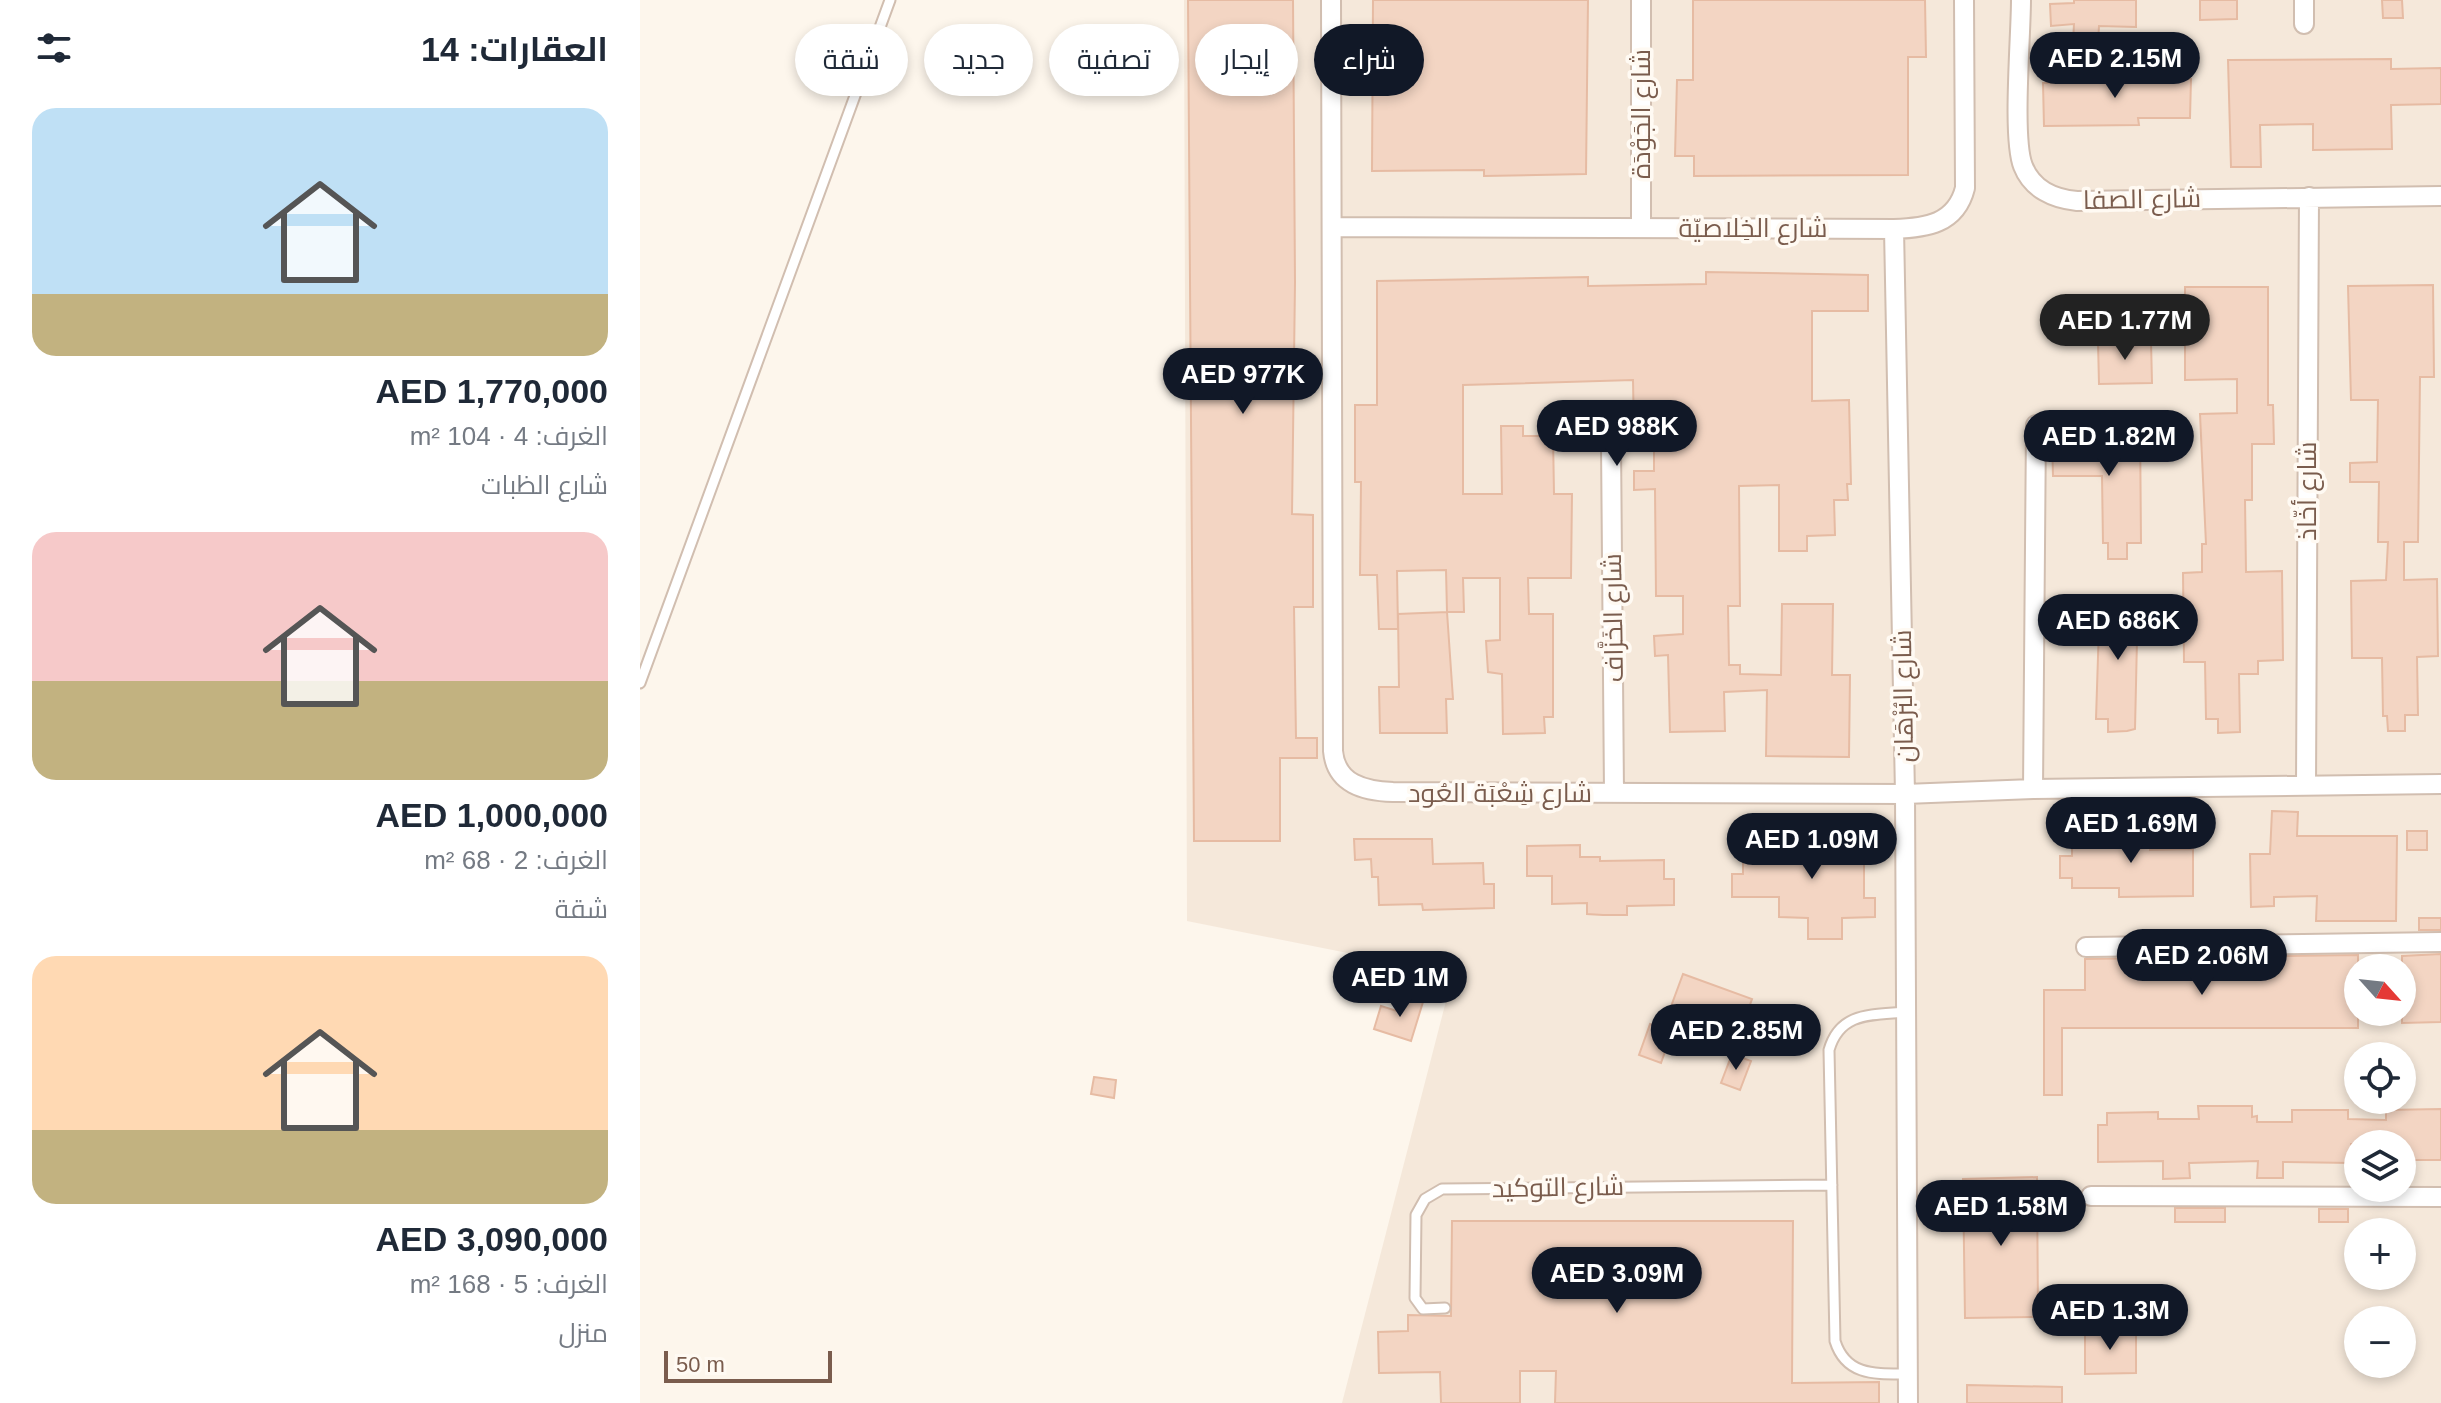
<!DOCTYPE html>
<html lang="ar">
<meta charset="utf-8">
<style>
:root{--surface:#fff;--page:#f6f6f7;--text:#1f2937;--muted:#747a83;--accent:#111827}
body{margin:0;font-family:Helvetica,Cairo,sans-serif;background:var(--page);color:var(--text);direction:rtl;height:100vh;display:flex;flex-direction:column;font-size:30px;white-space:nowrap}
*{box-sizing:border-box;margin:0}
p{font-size:26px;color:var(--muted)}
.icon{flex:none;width:44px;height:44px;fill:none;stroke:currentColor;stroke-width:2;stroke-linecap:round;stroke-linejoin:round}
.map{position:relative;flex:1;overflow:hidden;direction:ltr}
.details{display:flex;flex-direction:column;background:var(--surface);width:640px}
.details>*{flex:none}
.banner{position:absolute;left:24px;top:24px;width:760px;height:72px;direction:rtl;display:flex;gap:16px}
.needle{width:52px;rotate:117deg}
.buttons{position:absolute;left:1704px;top:954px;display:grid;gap:16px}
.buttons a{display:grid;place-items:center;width:72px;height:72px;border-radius:50%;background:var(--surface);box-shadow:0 4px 12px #0003;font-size:40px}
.scale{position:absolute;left:24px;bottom:20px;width:168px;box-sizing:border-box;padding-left:8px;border:4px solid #7a5c4d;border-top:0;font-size:22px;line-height:28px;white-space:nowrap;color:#7a5c4d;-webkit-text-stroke:6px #fffaf3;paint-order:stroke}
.price{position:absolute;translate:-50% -68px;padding:0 18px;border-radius:28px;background:var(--accent);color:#fff;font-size:26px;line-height:52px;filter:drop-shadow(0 2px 4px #0008)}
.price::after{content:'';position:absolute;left:50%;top:48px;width:24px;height:18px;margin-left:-12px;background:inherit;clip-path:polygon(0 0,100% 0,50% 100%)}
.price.current{background:#222;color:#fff}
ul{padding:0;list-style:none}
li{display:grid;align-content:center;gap:16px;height:424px;padding:0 32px}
li span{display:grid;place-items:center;height:248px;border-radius:24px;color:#555}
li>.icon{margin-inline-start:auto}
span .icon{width:144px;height:144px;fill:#fffc;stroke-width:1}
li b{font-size:34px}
h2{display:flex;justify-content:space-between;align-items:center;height:96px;padding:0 32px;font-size:34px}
.pill{padding:0 28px;border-radius:36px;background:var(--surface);box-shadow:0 4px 12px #0003;font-size:28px;line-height:72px}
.pill.current{background:var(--accent);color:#fff}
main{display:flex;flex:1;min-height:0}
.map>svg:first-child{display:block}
.residential{fill:#f5e8da;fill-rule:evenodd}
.building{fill:#f3d5c3;stroke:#e6bba3;stroke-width:2}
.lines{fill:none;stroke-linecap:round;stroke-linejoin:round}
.service-casing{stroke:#d1beb0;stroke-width:13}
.minor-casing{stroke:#d1beb0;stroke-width:22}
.service{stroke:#fff;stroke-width:9}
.minor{stroke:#fff;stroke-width:18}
.labels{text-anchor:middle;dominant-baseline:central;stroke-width:7;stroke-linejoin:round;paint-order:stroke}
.street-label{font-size:26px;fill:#7a5c4d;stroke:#fffaf3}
</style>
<main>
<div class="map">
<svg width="1801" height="1403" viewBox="0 0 1801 1403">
<rect width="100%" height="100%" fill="#fdf6ec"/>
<path class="residential" d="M544,0H1801V1403H702L813,974L547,921ZM1718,968H1762V1012H1718ZM1718,1056H1762V1100H1718ZM1718,1144H1762V1188H1718ZM1718,1232H1762V1276H1718ZM1718,1320H1762V1364H1718Z"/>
<path class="building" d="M548,0H653L655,282L652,514L673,515V607H654L656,738H677V758H640V841H554Z
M733,0H948L946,174L844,176V170L732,171Z
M1053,0H1285L1286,57H1268V175L1054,176V156H1035L1037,80H1053Z
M1434,0H1496V27L1459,26L1458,43L1433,42L1434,24L1411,26L1410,4L1434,3Z
M1560,0H1597V19L1560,20Z
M1742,0H1762L1763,18H1743Z
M1751,59V69L1801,68V104L1751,105L1752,149L1673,150V124L1620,125L1621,167H1591L1588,60Z
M1446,72H1483V79H1551L1550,118H1498L1499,125L1404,126L1403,83L1446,81Z
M1066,272L1228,275V311H1172V401L1209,400L1211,484H1207L1208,500H1194L1195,535L1167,536V551H1139V485L1099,486L1100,606H1088L1089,665H1100V674L1141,675L1142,604H1193L1192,675H1210L1209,757L1126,756L1127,690L1084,692L1085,731L1030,732L1028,655L1015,656L1014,636L1043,634V596H1016L1015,489L994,490V471H1014V434L994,435L993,380L823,385V494H862L861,426H883V436H913L914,494H932L931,578H888L889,614H913V717H904L905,733L863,734L862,674L848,672L846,641L860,640V578H823L824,612H807L806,570L757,571L758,629H739L737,575H720L721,482H715V405H737V281L948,277V286L1066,284Z
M1793,285L1794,377H1780L1778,542H1764V580L1797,579L1798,656L1777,657L1778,715H1765V731H1748L1747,716H1743L1742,658H1712L1711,581L1746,580L1748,542H1738L1739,482H1710V463L1737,462L1738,400H1711L1708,286Z
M1545,287H1628V405H1633L1634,444H1612V500H1605L1606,572L1642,571L1643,660L1618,661V674H1599L1600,732L1578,733V719H1566L1565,662H1544L1543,573L1562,572V544H1566L1560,414L1597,413V379L1545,380Z
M1511,341L1512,383L1459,384L1458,342Z
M1460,422H1500L1501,543H1487V559H1468V543H1463L1462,476H1413L1412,438L1459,436Z
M1460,595H1498L1495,729L1487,731L1468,732V719H1456Z
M807,612L813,699H806L807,733H740L739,687H759L758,614Z
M1492,809H1510V850L1553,849V896L1479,897V888H1432V878H1420V856H1432V843H1492Z
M1632,811L1658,812L1657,836H1757L1756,921H1676L1677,896L1634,897V906L1611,907L1610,854H1630Z
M1200,829L1199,838L1224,837V898H1235V917L1202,918V939H1168V918L1139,917V897H1092V874H1103V856H1151V830Z
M1767,831H1787V850H1767Z
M714,839H792L793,864L843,863L844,884H854V908L783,910L782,904L739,905L738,877H732L731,859L715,860Z
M940,845V857H960V861L1024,860V879H1034V905L987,906V915H963L947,914V903L912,904V876H887V846Z
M1779,918H1801V930H1779Z
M1801,954V1022L1762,1023V956Z
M1718,955V1028H1422V1095H1404V990H1445V959Z
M1043,974L1112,999L1092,1054L1023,1028Z
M762,997L783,1002L771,1041L734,1029L741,1006L757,1011Z
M1010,1024L1032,1032L1021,1063L999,1055Z
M1092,1054L1111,1061L1100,1090L1081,1083Z
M454,1077L476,1080L474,1098L451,1094Z
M1558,1106H1612V1117L1617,1116V1122H1652V1110H1708V1119L1746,1120V1110L1801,1109V1160H1762V1144H1711V1163L1643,1162V1178H1617L1618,1161L1549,1163L1550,1178L1523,1179V1161L1458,1162V1125H1467V1113L1518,1112V1119H1559Z
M1397,1177L1398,1317L1325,1318L1323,1179Z
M1535,1208H1585V1222H1535Z
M1679,1209H1708V1222H1679Z
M812,1221H1153L1152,1383L1239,1382V1403H915L916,1371H880V1403H801L800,1372L739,1373L738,1332L768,1331V1315L811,1316Z
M1496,1331V1373L1445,1374V1332Z
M1327,1385L1422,1387V1403H1327Z"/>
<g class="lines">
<defs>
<path id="service" d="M0,683L250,0
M1265,1012C1231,1015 1200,1012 1189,1050L1195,1341C1206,1376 1235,1374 1267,1374
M805,1308L783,1309L775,1298L776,1215L785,1199L802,1189L1192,1185"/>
<path id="minor" d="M691,0L693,751C696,784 724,791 753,792L1265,794L1393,789L1801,784
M1001,0V227
M1381,0C1381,36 1372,138 1383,166C1392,189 1414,199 1437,201L1801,196
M1664,24V0
M693,227L1254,229C1286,228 1316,224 1325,188L1324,0
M1254,229L1265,794L1268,1403
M971,443L974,793
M1666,785L1669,197
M1393,789L1396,425
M1446,947L1801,942
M1451,1196L1801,1197"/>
</defs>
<use href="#service" class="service-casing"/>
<use href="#minor" class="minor-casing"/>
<use href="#service" class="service"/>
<use href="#minor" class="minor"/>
</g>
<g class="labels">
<g class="street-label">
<text transform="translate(1001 114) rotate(-90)">شارع الجَوْدَة</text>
<text transform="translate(1502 199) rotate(-1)">شارع الصفا</text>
<text x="1113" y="228">شارع الخِلاصيّة</text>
<text transform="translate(1667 491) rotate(-90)">شارع أخّاذ</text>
<text transform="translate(973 618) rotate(-91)">شارع الخَزَّاف</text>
<text transform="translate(1263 696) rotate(-91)">شارع البُرْهَان</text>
<text x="860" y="793">شارع شِعْبَة العُود</text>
<text transform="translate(918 1187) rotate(-1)">شارع التوكيد</text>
</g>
</g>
</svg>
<div class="buttons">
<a><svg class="needle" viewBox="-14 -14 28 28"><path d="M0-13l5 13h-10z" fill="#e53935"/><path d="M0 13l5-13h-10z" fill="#747a83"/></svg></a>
<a><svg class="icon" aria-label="locate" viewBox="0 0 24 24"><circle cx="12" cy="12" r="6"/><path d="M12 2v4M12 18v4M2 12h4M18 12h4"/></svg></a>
<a><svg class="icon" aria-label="layers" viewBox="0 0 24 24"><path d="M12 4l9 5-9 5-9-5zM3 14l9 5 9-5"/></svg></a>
<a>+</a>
<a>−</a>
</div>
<div class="scale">50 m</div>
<b class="price" style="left:1475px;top:100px">AED 2.15M</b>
<b class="price current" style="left:1485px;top:362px">AED 1.77M</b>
<b class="price" style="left:603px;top:416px">AED 977K</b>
<b class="price" style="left:977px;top:468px">AED 988K</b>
<b class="price" style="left:1469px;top:478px">AED 1.82M</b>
<b class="price" style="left:1478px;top:662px">AED 686K</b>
<b class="price" style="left:1491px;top:865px">AED 1.69M</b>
<b class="price" style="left:1172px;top:881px">AED 1.09M</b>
<b class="price" style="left:1562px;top:997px">AED 2.06M</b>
<b class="price" style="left:760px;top:1019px">AED 1M</b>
<b class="price" style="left:1096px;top:1072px">AED 2.85M</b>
<b class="price" style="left:1361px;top:1248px">AED 1.58M</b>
<b class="price" style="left:977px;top:1315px">AED 3.09M</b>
<b class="price" style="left:1470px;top:1352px">AED 1.3M</b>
<div class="banner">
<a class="pill current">شراء</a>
<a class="pill">إيجار</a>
<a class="pill">تصفية</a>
<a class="pill">جديد</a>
<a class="pill">شقة</a>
</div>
</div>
<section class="details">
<h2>العقارات: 14<svg class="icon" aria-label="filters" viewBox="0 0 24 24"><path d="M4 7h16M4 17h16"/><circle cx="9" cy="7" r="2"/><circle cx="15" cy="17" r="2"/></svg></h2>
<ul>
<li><span style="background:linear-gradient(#bfe0f5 75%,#c2b280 0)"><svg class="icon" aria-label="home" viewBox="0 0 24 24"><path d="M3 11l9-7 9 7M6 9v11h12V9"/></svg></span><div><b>AED 1,770,000</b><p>الغرف: 4 · 104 m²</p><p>شارع الظبات</p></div></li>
<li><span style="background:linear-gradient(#f6c9c9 60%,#c2b280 0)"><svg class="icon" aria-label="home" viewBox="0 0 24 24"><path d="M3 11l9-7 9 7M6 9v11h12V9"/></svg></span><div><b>AED 1,000,000</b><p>الغرف: 2 · 68 m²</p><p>شقة</p></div></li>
<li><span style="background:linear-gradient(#ffd9b3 70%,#c2b280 0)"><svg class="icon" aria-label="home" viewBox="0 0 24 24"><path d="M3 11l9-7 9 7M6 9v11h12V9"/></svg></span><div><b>AED 3,090,000</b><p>الغرف: 5 · 168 m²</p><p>منزل</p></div></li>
</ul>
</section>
</main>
